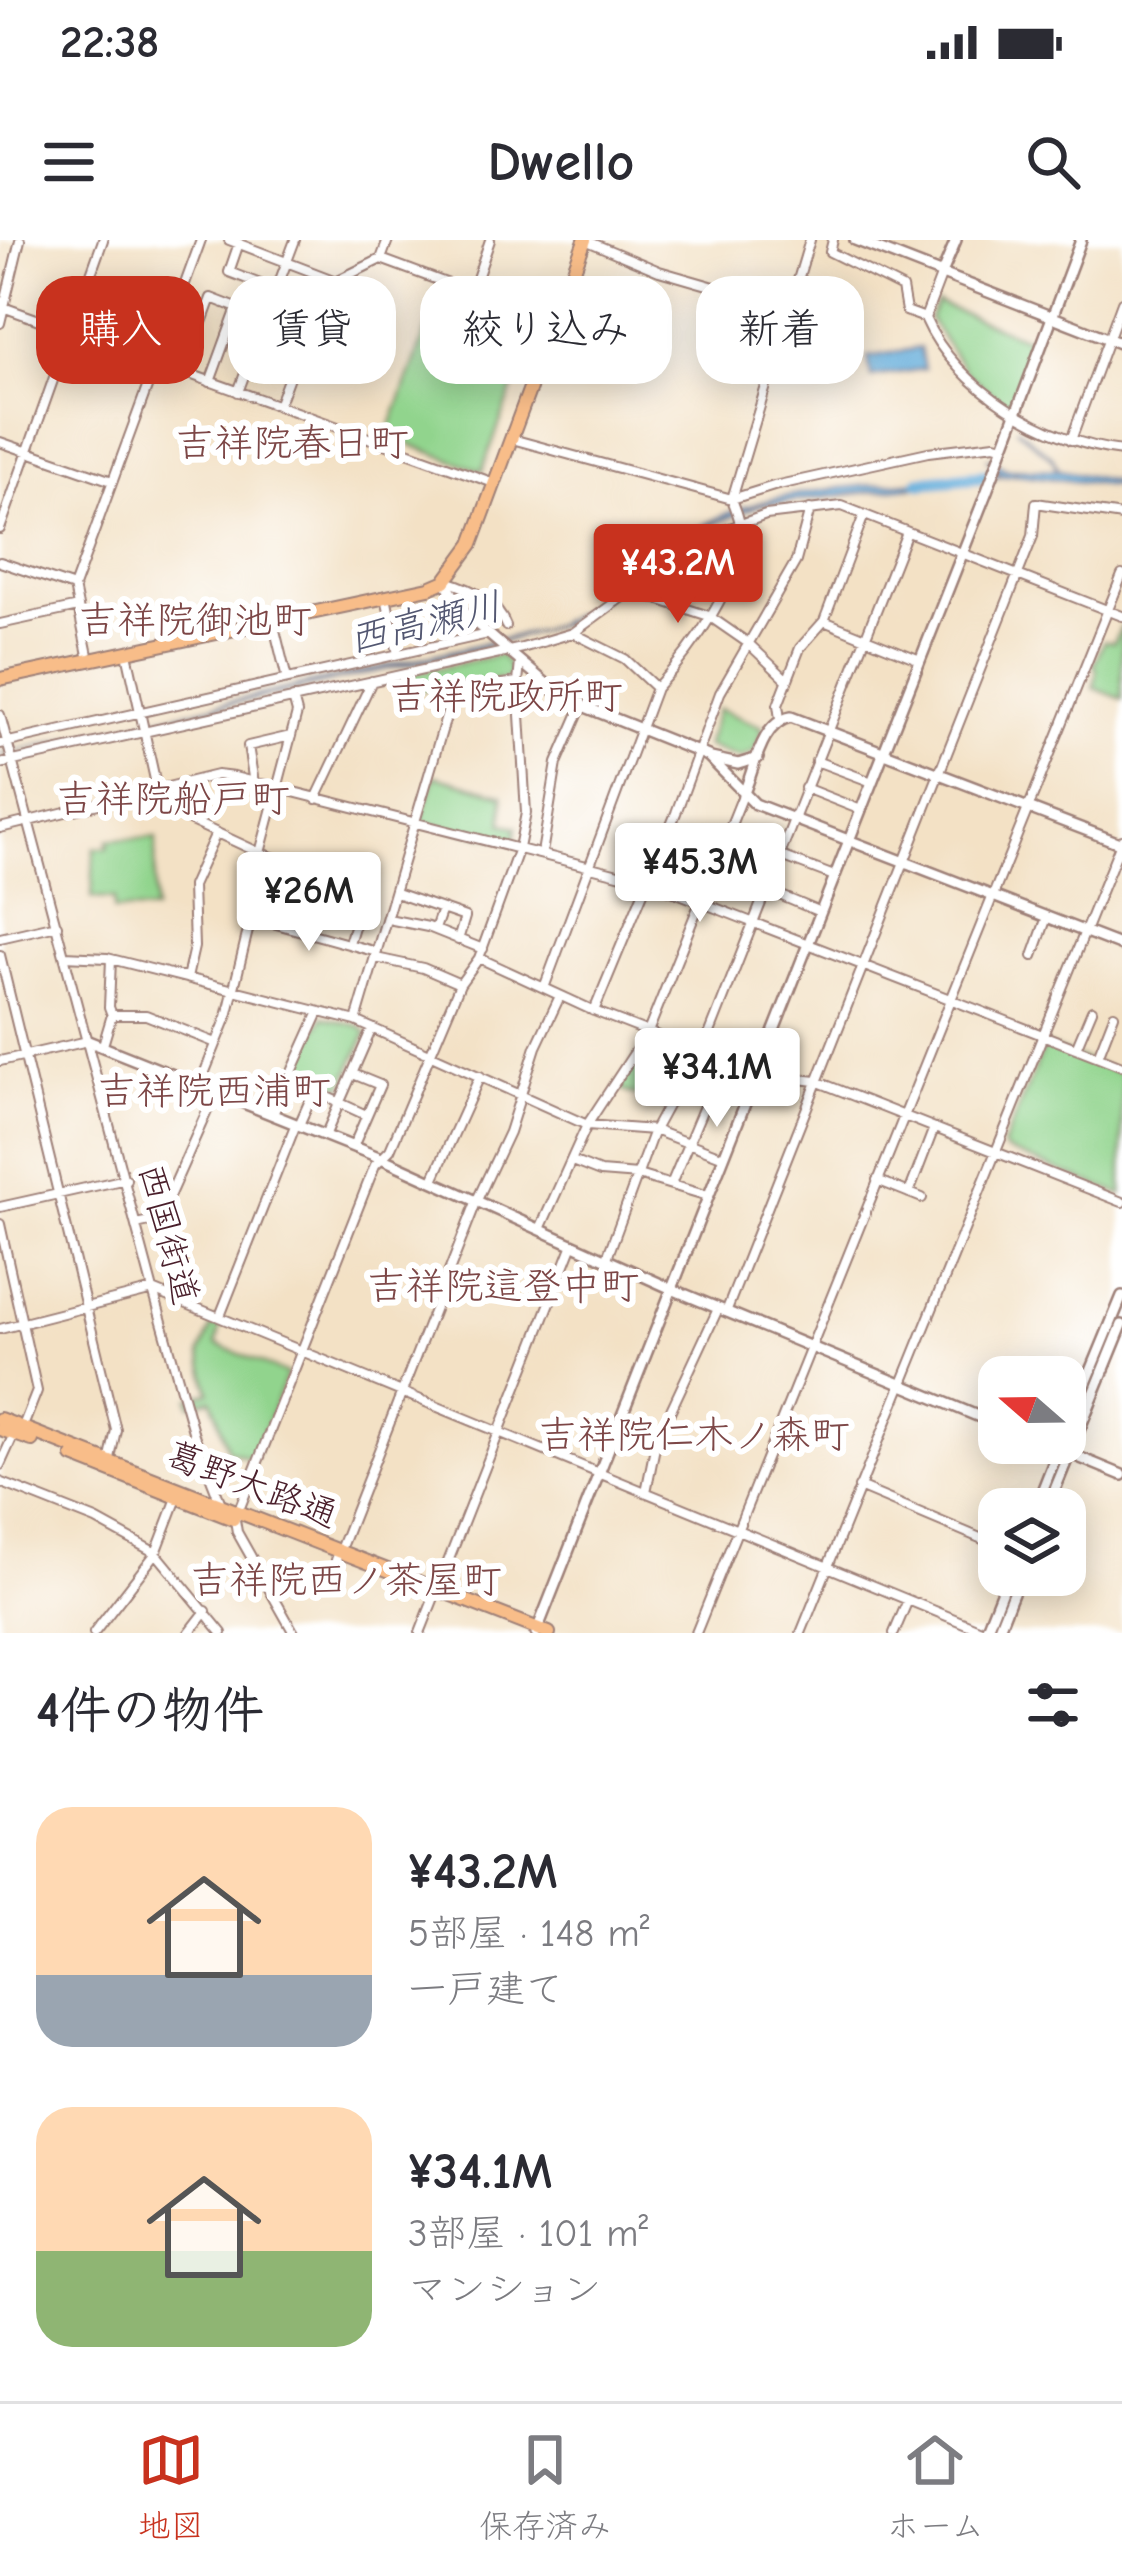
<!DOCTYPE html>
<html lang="ja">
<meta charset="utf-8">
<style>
:root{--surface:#fff;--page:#f7f7f7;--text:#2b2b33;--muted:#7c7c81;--line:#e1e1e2;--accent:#c8321e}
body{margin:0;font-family:"Comic Neue","Klee One",sans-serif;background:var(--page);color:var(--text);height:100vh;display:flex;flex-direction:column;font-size:45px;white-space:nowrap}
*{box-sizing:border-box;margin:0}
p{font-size:39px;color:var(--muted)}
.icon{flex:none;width:66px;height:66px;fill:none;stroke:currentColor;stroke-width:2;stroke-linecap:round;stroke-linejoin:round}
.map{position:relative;height:1393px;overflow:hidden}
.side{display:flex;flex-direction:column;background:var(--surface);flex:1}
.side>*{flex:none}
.top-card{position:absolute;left:36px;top:36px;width:1050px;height:108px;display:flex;gap:24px}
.needle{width:78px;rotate:290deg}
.controls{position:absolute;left:978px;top:1116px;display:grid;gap:24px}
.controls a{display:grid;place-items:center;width:108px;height:108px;border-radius:24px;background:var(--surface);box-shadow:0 6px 30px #0003;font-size:60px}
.price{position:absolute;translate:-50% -102px;padding:0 27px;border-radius:12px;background:#fff;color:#222;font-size:39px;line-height:78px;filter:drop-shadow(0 3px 6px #0008)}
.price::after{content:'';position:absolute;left:50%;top:72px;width:36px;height:27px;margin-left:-18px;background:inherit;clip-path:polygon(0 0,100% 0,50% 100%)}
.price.on{background:var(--accent);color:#fff}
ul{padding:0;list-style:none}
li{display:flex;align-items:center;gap:36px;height:300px;padding:0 36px}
li span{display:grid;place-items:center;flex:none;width:336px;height:240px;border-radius:36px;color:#555}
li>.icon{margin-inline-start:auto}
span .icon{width:144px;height:144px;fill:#fffc;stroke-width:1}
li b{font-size:51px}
h2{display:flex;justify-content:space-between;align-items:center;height:144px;padding:0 36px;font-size:51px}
.chip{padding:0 42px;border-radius:36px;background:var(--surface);box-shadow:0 6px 30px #0003;font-size:42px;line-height:108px}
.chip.on{background:var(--accent);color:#fff}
.status{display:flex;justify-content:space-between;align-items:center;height:84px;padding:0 60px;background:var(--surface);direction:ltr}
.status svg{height:33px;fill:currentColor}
header{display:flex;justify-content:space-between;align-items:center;height:156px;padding:0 36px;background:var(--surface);font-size:54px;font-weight:600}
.dock{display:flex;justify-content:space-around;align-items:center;height:168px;border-top:3px solid var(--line);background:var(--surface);font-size:33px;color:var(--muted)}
.dock a{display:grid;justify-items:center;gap:6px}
.dock .on{color:var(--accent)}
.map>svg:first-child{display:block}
.green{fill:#91d48d;stroke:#6e7a5c;stroke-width:3}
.water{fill:#61abd9;stroke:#566582;stroke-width:3}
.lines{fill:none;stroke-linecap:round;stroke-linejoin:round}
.river{stroke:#61abd9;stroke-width:14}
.minor-casing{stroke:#9e8078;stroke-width:12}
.tertiary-casing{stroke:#9e8078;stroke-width:14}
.primary-casing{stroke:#9e8078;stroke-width:16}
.trunk-casing{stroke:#9e8078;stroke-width:16}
.minor{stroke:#fff;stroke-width:8}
.tertiary{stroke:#fff;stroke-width:9}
.primary{stroke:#f8bd89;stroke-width:12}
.trunk{stroke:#f8bd89;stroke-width:12}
.labels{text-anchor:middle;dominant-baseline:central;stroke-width:12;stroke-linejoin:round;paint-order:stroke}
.street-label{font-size:36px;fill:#4a1f2b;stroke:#fff}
.neighbourhood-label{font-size:39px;fill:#7d4747;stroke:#fff}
.water-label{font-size:39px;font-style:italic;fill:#535771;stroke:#fff}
</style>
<div class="status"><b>22:38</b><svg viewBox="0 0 49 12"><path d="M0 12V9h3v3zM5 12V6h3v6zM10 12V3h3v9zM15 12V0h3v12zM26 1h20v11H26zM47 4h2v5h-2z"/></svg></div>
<header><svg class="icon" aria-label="menu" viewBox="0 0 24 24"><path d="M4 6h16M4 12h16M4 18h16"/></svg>Dwello<svg class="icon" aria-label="search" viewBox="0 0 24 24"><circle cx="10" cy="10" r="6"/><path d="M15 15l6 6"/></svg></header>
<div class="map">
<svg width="1122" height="1393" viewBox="0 0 1122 1393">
<rect width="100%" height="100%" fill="#fff"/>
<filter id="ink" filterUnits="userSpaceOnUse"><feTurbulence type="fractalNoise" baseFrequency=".00833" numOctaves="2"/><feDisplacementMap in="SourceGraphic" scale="24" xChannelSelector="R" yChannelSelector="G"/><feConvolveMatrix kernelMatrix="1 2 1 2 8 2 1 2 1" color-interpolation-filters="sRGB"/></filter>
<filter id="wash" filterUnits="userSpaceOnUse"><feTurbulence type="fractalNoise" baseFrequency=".004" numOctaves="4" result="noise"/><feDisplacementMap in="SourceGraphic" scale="48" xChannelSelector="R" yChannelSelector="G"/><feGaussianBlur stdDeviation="2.7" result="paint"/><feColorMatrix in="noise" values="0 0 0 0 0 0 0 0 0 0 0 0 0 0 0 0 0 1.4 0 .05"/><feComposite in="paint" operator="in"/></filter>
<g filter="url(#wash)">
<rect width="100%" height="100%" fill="#f3e1c5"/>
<path class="green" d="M441,51L536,87L482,231L387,196Z
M937,63L1033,101L1012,163L1006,165L965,131L929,79Z
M1122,385V459L1094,448L1097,430L1094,425L1104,401L1114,402Z
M500,415L508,424L510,438L409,452L406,435Z
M718,469L763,487L754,512L739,518L706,506Z
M435,536L503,555V584L517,587L514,602L425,583L422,578Z
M156,598L154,671L114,670V659L92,658L94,608H108V600Z
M323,777L360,786L367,793L342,847L296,829Z
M653,798L689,811L691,817L663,866L616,848L648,799Z
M1045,805L1122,833V955L1005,910L1003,906Z
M215,1079L222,1081L216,1104L287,1134L253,1220L228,1210L212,1159L191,1165L189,1158L210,1152L200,1114Z"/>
<path class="water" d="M920,108L924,129L871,137L868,117Z
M1016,188L1052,217L1059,230L1122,243V247L1016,234L760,265L701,289L563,384L477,409L0,515L543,390C611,363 661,302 729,273C806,241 917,246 1000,233L988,219L991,218L1005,229L1058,230L1052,218Z"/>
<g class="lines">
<path class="river" d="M920,242L987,236"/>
</g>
</g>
<g filter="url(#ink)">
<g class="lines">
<defs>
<path id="minor" d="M229,0L336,41L381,19L554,83
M585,0L659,31L787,68
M833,0L830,12L902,48L906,71L925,78
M239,3L229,32L276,50
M381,19L388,0
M942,33L925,78C956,149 1048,203 1122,211
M472,53L490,0
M0,66L494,243
M0,83L20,0
M184,132L211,58L237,68L210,142
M238,152L295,0
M278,166L326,38
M512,199L732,259L774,246L928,212L995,204L1003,206
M1071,200L1122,62
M0,202L112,241
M0,289L103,0
M0,322L74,347
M446,341C472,349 496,360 506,386
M632,351L709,376L748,403L787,440
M386,357L398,414
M824,381L920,420
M273,382L287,439
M0,384L78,367
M573,393L625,419L656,448
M127,413L161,567L260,613L366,647L349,703
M89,420L74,347L201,0
M0,475L153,1050L194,1195L221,1264
M780,479L778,465L800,408L824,381L864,275
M0,504L488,394
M816,521L872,542
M0,524L522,408L573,393L680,315L716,293L766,275L842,266L1122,376
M254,543L248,506L291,496
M805,548L861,570
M316,559L372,441
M0,588L217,535L234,537L646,641L1122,826
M542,613L557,523L581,468
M779,615L834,636
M765,649L820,672
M396,653L442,669
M251,677L377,712
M388,679L428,687L483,709
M435,689L442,669L465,677L458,700
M0,698L57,685
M0,715L116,1190L109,1223
M65,716L107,718L356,781L587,885L654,890L724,917
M1033,716L1047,677
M376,718L423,728L460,744
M479,718L594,771L756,834L816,841L1122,962
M187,738L194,707L192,646L216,593
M544,748L656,448C692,410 743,341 740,287C740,278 735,268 732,259L810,0
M594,771L676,573L720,453L796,321L810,269
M112,775H146L216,803
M356,781L454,450L518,442
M103,805L112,775L109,767L111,719
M1076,808L1092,770
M702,813L907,292
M1098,816L1114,775
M0,821L88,801
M353,834L380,845L353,907
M200,844L227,777L250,682L260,613L297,473L293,458
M273,874L319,772
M299,885L314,851L366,875
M325,896L372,788
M572,921L600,932L638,935L708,956
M433,940L480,836
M877,940L922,958
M672,942L723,821
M909,953L934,888
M0,967L126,939
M0,984L37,1151L22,1189
M136,984L159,979L216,851
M540,989L587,885L648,792L743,555
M607,1018L654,890L697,811
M726,1072L1033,296L1036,263L1122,276
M220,1076L296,884
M0,1089L153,1050L986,1392
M0,1225L14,1194
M0,1242L96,1280L156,1313L222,1393
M859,1247L999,1306
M646,1252L656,1202L718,1069
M336,1320L477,960L509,892L536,807L560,756
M94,1393L156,1313L177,1258
M189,1393L206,1371
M294,1393L237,1292L235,1280L375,925L390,910L460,744L479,718L519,608L526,573L518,442L520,423
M420,1393L573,1004
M696,1393L1122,335
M801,1393L1122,600
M894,1393L908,1360"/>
<path id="tertiary" d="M855,0L1122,104
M942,33L956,0
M445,341L464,373L563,458L708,516L755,564L1122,706
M711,518L738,524L758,518
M743,555C755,529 760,483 791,477L1122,604
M88,801L381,918L672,1049L999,1185
M1065,1194L1122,1056
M1044,1203L1122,1235
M1035,1269L1061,1203
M1047,1269L1122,1085
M536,1393L987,251L1081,0
M985,1393L1008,1335
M997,1393L1020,1335"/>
<path id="primary" d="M0,439L429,348L445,341L472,304L585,0"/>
<path id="trunk" d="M0,1179L549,1393
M0,1189L32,1200
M73,1216L233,1279"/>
</defs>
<use href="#minor" class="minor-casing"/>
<use href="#tertiary" class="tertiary-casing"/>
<use href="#primary" class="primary-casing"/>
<use href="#trunk" class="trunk-casing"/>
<use href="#minor" class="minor"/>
<use href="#tertiary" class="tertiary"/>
<use href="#primary" class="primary"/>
<use href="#trunk" class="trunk"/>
</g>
</g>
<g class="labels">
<g class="street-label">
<text transform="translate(168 994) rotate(75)">西国街道</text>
<text transform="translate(252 1245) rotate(21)">葛野大路通</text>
</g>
<g class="neighbourhood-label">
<text x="292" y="203">吉祥院春日町</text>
<text x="195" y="380">吉祥院御池町</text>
<text x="506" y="456">吉祥院政所町</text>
<text x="173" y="559">吉祥院船戸町</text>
<text x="214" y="851">吉祥院西浦町</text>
<text x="503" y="1046">吉祥院這登中町</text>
<text x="694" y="1195">吉祥院仁木ノ森町</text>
<text x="346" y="1340">吉祥院西ノ茶屋町</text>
</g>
<g class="water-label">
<text transform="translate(425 383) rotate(-13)">西高瀬川</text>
</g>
</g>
</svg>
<div class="controls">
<a><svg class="needle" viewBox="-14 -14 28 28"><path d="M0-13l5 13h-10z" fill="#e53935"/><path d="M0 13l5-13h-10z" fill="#7c7c81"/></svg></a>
<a><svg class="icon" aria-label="layers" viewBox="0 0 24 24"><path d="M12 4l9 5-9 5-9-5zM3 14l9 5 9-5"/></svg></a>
</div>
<b class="price on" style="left:678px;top:386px">¥43.2M</b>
<b class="price" style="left:700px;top:685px">¥45.3M</b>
<b class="price" style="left:309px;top:714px">¥26M</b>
<b class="price" style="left:717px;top:890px">¥34.1M</b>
<div class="top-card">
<a class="chip on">購入</a>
<a class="chip">賃貸</a>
<a class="chip">絞り込み</a>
<a class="chip">新着</a>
</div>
</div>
<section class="side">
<h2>4件の物件<svg class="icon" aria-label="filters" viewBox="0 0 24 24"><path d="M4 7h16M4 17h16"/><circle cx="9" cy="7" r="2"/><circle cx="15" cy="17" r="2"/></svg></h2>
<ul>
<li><span style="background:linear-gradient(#ffd9b3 70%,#9aa5b1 0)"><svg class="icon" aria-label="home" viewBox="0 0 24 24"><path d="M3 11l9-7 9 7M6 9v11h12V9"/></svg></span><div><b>¥43.2M</b><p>5部屋 · 148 m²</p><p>一戸建て</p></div></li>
<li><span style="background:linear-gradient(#ffd9b3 60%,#8fb573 0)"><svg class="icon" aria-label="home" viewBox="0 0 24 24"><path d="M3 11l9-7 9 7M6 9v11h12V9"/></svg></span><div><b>¥34.1M</b><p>3部屋 · 101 m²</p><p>マンション</p></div></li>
</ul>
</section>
<nav class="dock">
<a class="on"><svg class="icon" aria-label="map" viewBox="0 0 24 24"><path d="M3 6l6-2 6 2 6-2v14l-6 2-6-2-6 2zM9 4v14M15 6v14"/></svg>地図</a>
<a><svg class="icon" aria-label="saved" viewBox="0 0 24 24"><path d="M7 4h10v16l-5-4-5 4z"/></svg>保存済み</a>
<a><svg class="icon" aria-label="home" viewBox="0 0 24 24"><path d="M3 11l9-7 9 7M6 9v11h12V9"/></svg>ホーム</a>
</nav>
